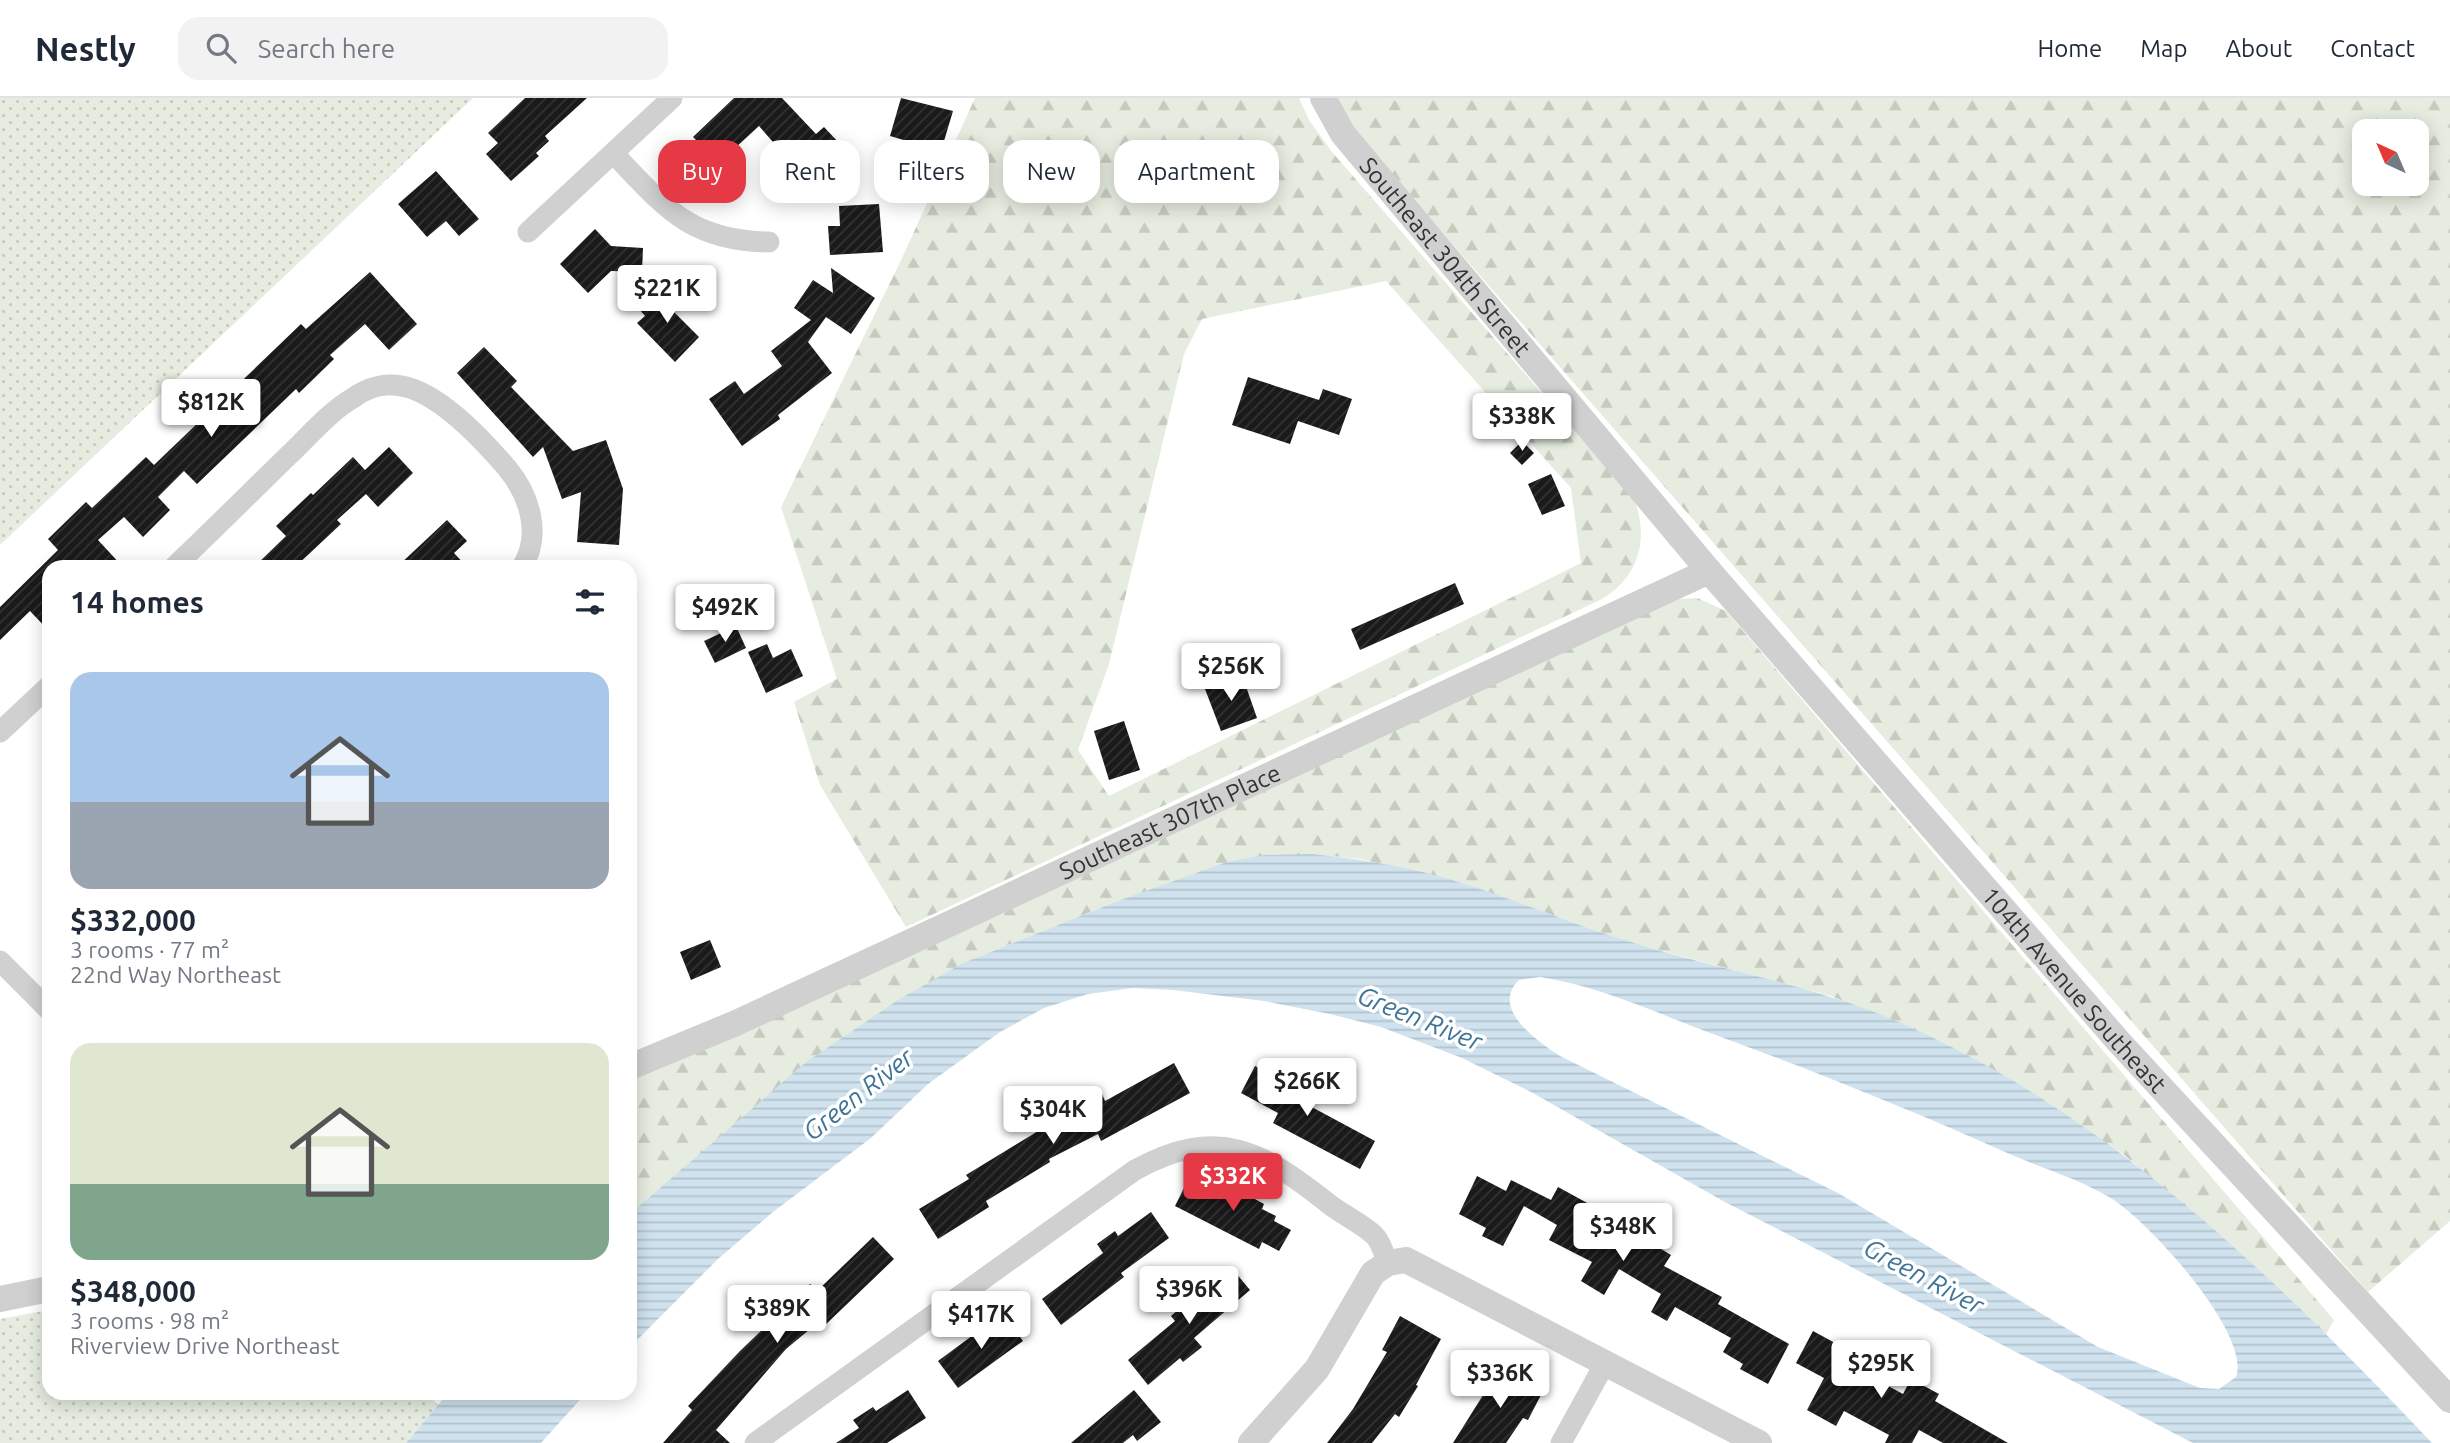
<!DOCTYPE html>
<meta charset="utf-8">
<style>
:root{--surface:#fff;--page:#f2f2f3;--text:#1f2937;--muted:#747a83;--line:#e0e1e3;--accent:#e63946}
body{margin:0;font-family:Ubuntu,sans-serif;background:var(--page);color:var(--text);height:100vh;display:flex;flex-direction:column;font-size:26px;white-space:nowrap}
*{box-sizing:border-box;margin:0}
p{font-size:23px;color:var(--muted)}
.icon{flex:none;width:38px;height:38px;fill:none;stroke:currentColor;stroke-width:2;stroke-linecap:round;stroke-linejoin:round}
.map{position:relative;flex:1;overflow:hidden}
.drawer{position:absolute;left:42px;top:462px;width:595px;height:840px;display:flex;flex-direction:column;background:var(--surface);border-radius:21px;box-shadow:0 4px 18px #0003}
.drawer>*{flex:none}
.guide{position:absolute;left:658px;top:42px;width:665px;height:63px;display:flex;gap:14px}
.needle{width:46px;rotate:316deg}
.buttons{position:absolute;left:2352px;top:21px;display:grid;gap:14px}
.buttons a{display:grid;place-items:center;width:77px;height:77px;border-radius:14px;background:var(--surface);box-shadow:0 4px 18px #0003;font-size:35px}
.price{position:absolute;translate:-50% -60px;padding:0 16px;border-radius:7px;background:#fff;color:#222;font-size:23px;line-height:46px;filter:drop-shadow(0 2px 4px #0008)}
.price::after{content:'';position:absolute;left:50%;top:42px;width:21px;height:16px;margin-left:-10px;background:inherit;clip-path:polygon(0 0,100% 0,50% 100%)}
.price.on{background:var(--accent);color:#fff}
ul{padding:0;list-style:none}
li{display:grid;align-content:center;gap:14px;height:371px;padding:0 28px}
li span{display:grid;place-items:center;height:217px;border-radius:21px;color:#555}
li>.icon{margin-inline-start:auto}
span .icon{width:126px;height:126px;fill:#fffc;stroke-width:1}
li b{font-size:30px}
h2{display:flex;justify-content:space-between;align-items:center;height:84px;padding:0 28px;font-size:30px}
.chip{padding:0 24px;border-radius:21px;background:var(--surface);box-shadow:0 4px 18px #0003;font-size:24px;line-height:63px}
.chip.on{background:var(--accent);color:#fff}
header{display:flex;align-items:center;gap:42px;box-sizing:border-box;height:98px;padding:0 35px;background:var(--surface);border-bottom:2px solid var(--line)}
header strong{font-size:33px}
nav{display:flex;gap:38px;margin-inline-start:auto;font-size:24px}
.search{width:490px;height:63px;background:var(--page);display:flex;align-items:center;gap:18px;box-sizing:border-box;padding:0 24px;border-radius:21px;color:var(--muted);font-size:26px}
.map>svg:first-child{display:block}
.grass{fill:url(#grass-dots)}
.forest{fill:url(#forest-firs);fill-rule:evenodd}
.water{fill:url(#water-rules);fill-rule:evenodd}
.building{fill:url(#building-hatch)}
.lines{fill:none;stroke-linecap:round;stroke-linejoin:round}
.minor{stroke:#d0d0d0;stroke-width:21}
.tertiary{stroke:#d0d0d0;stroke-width:26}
.labels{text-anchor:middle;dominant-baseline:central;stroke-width:7;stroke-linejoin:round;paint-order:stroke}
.street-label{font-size:24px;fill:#333;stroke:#fff}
.water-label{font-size:26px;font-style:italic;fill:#3f7597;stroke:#fff}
</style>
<header>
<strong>Nestly</strong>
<div class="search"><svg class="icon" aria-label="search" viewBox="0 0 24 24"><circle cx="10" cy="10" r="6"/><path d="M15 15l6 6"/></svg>Search here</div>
<nav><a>Home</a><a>Map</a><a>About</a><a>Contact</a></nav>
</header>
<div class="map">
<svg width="2450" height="1345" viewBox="0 0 2450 1345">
<defs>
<pattern id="grass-dots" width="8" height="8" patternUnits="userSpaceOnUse" patternTransform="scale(1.75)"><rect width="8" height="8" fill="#e6ecdf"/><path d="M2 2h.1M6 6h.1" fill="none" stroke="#c6cbc0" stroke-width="1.8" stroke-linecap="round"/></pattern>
<pattern id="forest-firs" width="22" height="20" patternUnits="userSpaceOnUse" patternTransform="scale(1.75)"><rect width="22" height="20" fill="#e6ecdf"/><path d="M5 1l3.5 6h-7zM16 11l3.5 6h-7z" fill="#c6cbc0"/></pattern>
<pattern id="water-rules" width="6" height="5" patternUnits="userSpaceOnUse" patternTransform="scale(1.75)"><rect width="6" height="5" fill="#cfe2ee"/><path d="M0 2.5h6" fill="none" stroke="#b2c2cd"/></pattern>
<pattern id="building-hatch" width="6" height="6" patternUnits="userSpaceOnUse" patternTransform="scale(1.75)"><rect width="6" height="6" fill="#1a1a1a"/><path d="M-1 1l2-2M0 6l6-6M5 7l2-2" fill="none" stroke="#333"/></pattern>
</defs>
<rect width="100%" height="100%" fill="#fff"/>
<path class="grass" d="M0,0H473L0,447Z
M49,1212V1295H427L438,1307L406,1345H0V1221Z"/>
<path class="forest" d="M975,0H1299L1309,22L1332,54L1634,401C1650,441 1638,481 1600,502L906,829L820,687L794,604L837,581L781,409L903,158ZM1386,183L1571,390L1581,465L1109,698L1078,652L1109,566L1184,256L1202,221Z
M1336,0H2450V1123L2368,1194L1345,23ZM2364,33H2417V86H2364Z
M1697,500L1726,513L2334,1222L2325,1238L2231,1147L2123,1056L1944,945L1831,898L1632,845L1462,785L1361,761L1312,756L1118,803L963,865L709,1050L630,1116V972L1679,501Z"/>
<path class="water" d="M1312,756C1363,761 1416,770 1465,786C1521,804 1575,827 1631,844C1716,871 1804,885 1887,919C2103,1009 2273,1178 2432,1345H2193L1723,1103L1531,994L1462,960L1381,929L1330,916L1264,903L1173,892L1133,890L1088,896L1044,910L1000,934L928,986L871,1040L773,1114L719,1160L630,1249V1116L805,965L898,902L963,865L1118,803L1227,764L1265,757ZM1540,879C1601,888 1663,918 1721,939C1820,975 1916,1014 2012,1057C2044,1071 2079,1081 2109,1099C2146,1120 2252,1236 2236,1279L2219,1291L2200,1290L2098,1249L1838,1095L1560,958C1539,944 1489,911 1519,882Z
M448,1295H586L541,1345H406Z"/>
<path class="building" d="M525,0H587L545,38L549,43L536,55L539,58L511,83L486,56L498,45L488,35Z
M734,0H782L816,36L824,29L857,64L830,91L815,74L806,82L759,28L734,51L737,54L704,87L680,61L698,44L693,39Z
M901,0L953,13L941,53L890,38Z
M436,73L479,121L459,138L446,123L427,139L398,106Z
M879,106L883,154L830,157L828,128H840L839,108Z
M595,131L611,148L643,150L642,174L611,173L588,195L560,166Z
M831,170L875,200L851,236L826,219L808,244L832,275L778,317L780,321L742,348L709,301L735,283L744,296L782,268L771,253L811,222L794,210L813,182L833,195Z
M370,174L417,226L389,252L365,226L330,257L334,261L299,295L296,291L197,386L184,373L158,399L170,412L143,439L124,419L98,442L123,469H49V533L30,513L0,542V509L58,452L48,441L86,404L92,410L146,359L154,367L301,226L306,231Z
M663,189L681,207L674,214L699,239L675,264L637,225L645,218L640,212Z
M484,249L517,283L511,289L573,353L606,342L623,391L619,447L577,444L581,394L562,401L543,349L533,359L457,275Z
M1248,279L1319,302L1323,291L1352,301L1339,337L1298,323L1290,346L1232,327Z
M1522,343L1534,355L1522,367L1510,355Z
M389,349L413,375L378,409L366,396L337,422L341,426L295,469H254L286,438L276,428L311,395L313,397L353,359L365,372Z
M1551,376L1565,408L1542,417L1528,386Z
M447,422L467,443L454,455L467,469H397Z
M1455,485L1464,506L1360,552L1351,531Z
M736,528L746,550L715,565L704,543Z
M767,546L773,560L791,551L803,578L766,595L748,554Z
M1242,577L1257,620L1221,633L1205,591Z
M1124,623L1140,672L1109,682L1094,633Z
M710,842L721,869L691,882L680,854Z
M1174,965L1190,995L1101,1043L1098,1036L1049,1061L1050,1064L986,1103L989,1109L938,1141L919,1111L969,1081L966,1077L1048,1027L1047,1025L1102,996L1105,1003Z
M1255,968L1313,997L1308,1007L1375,1043L1360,1071L1273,1025L1278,1015L1241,995Z
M1477,1078L1506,1093L1511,1082L1551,1102L1558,1089L1622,1124L1625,1119L1647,1133L1643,1140L1671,1157L1664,1168L1722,1199L1718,1206L1789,1246L1768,1286L1740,1271L1743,1266L1723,1254L1731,1240L1675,1209L1667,1223L1651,1214L1661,1196L1619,1171L1604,1197L1581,1183L1592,1164L1549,1142L1557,1127L1524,1108L1503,1148L1482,1138L1486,1130L1459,1116Z
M1203,1079L1217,1087L1220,1082L1264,1106L1262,1111L1276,1118L1274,1123L1291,1132L1279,1153L1262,1144L1259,1151L1175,1108L1189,1080L1200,1086Z
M1151,1114L1169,1140L1121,1175L1124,1179L1061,1227L1042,1201L1103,1155L1097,1146L1115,1133L1118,1138Z
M873,1139L894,1161L821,1231L816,1226L786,1251L716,1332L730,1345H663L692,1312L688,1308L740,1253L810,1186L817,1193Z
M1230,1168L1250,1192L1194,1240L1202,1249L1183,1264L1180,1260L1148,1287L1128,1262L1175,1223L1171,1218Z
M1003,1215L1023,1243L958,1290L938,1263Z
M1400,1218L1441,1241L1416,1287L1418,1288L1399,1319L1395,1316L1372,1345H1327L1353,1311L1387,1254L1382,1252Z
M1813,1233L1870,1264L1864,1275L1903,1296L1911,1281L1939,1296L1935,1303L2008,1345H1943L1919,1332L1912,1345H1885L1889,1337L1844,1313L1836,1328L1807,1312L1824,1280L1796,1265Z
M1500,1270L1543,1293L1528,1322L1523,1320L1506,1345H1453Z
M908,1292L926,1320L887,1345H836L859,1330L853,1322L873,1309L876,1313Z
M1134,1292L1161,1324L1137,1343L1133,1337L1123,1345H1071Z"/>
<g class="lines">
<path class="minor" d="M613,55C665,109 689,143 769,144
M528,134L672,0
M174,469C213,432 251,394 289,357C309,338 329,314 353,300C364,292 379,286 393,287C434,288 482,341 507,370C530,398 542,437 522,469
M0,634L49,588
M0,863L49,912
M755,1345L1135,1072C1217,1027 1261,1052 1329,1106C1343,1117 1361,1125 1374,1137C1381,1143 1384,1157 1388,1165
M1561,1345L1604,1267"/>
<g class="tertiary">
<path id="s1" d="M1323,0L1343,36L1709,473L2119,944L2450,1302"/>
<path id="s2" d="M630,969L736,925L1709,473"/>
<path d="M0,1201L49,1191"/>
<path d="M1251,1345L1317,1271L1373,1175L1388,1165L1406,1162L1759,1345"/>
</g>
</g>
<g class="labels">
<g class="street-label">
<text stroke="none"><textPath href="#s1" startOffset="201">Southeast 304th Street</textPath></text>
<text stroke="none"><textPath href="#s2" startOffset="593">Southeast 307th Place</textPath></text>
<text stroke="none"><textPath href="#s1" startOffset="1167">104th Avenue Southeast</textPath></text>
</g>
<g class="water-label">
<text transform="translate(1420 920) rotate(22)">Green River</text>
<text transform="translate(858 996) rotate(-38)">Green River</text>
<text transform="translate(1924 1178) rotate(28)">Green River</text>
</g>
</g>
</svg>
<div class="buttons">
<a><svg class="needle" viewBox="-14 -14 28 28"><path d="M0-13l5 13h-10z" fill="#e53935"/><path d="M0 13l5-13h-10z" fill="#747a83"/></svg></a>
</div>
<b class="price" style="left:667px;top:227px">$221K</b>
<b class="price" style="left:211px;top:341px">$812K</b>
<b class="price" style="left:1522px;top:355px">$338K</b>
<b class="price" style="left:725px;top:546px">$492K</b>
<b class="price" style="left:1231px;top:605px">$256K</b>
<b class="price" style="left:1307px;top:1020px">$266K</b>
<b class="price" style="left:1053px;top:1048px">$304K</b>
<b class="price on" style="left:1233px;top:1115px">$332K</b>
<b class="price" style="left:1623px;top:1165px">$348K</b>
<b class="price" style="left:1189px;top:1228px">$396K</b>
<b class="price" style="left:777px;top:1247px">$389K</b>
<b class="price" style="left:981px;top:1253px">$417K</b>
<b class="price" style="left:1881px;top:1302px">$295K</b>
<b class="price" style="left:1500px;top:1312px">$336K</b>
<div class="guide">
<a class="chip on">Buy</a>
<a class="chip">Rent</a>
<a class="chip">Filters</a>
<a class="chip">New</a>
<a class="chip">Apartment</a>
</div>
<section class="drawer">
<h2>14 homes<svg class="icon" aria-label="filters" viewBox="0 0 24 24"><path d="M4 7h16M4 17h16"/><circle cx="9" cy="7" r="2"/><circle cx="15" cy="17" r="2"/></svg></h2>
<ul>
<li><span style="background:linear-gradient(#a9c7e8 60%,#9aa5b1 0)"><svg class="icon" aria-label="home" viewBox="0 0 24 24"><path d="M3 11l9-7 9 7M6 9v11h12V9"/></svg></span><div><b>$332,000</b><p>3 rooms · 77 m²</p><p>22nd Way Northeast</p></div></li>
<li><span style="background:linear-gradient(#dfe7d0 65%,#7fa58c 0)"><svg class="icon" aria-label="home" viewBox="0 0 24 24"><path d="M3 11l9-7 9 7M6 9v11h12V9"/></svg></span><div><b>$348,000</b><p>3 rooms · 98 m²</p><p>Riverview Drive Northeast</p></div></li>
</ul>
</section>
</div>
